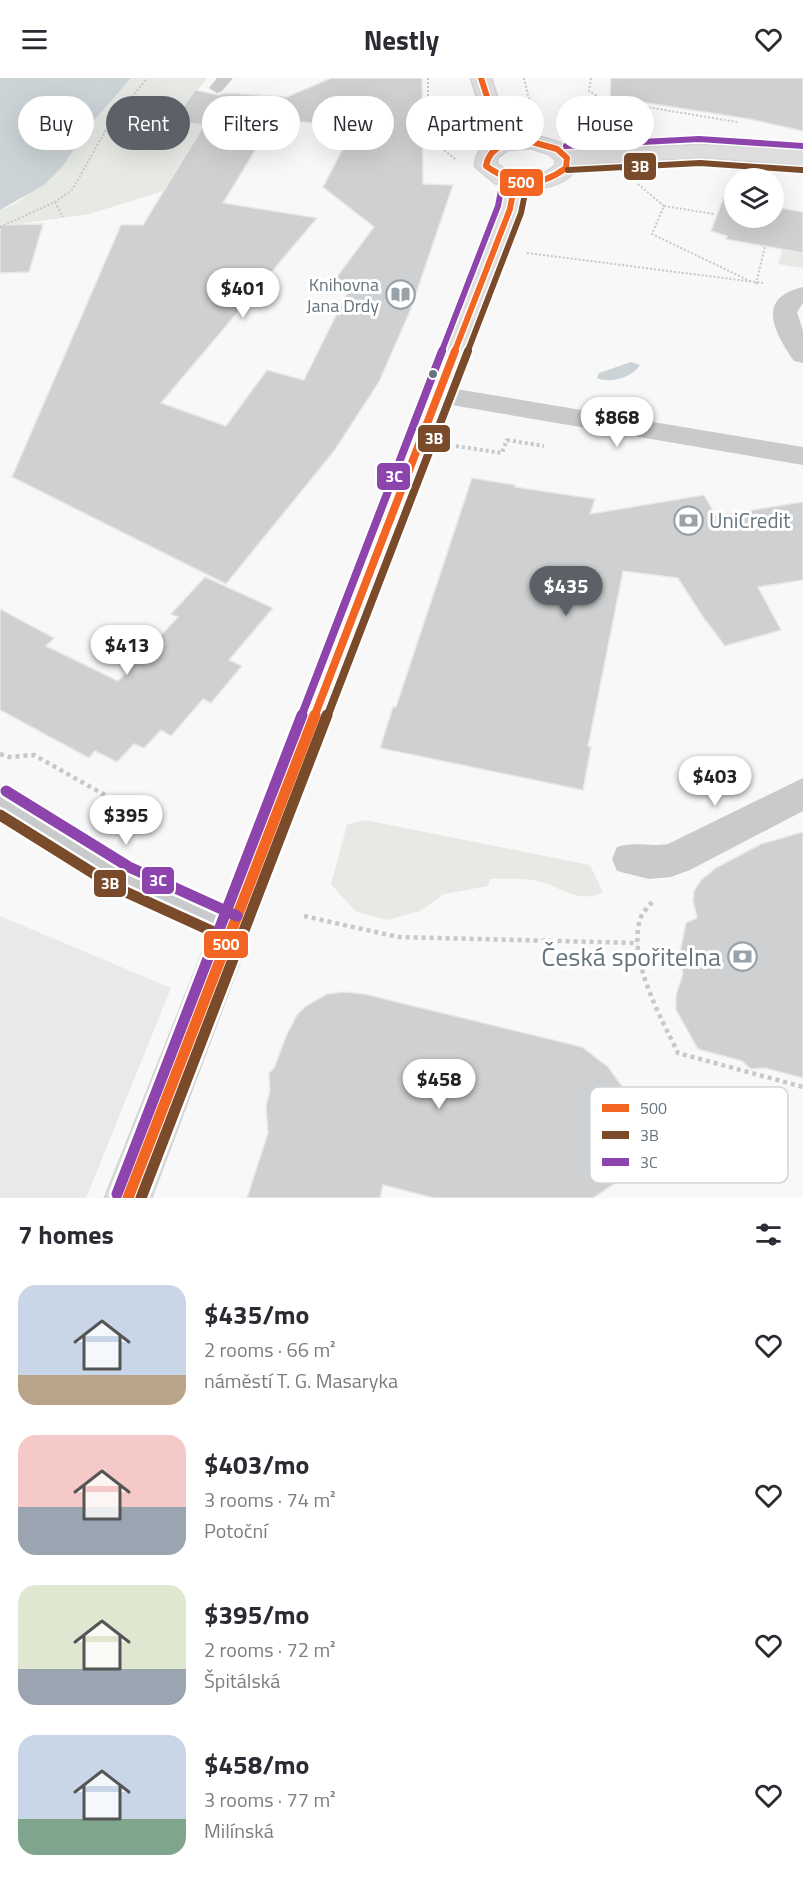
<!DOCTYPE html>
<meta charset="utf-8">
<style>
:root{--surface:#fff;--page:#f2f2f3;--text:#2b2b33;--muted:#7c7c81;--accent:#5c6168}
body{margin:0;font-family:"Titillium Web",sans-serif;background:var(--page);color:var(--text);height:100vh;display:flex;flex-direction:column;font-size:22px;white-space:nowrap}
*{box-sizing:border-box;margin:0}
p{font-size:20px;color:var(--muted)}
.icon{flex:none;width:33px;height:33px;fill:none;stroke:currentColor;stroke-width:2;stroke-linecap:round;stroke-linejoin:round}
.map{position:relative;height:1120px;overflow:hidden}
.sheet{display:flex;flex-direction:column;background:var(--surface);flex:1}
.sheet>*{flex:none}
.banner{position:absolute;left:18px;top:18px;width:768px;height:54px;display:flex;gap:12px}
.buttons{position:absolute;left:724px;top:90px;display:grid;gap:12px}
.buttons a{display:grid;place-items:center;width:60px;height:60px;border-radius:50%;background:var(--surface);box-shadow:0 6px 24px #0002;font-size:30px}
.price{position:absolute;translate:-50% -51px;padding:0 14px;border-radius:21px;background:#fff;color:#222;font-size:20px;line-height:39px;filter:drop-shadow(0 2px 3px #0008)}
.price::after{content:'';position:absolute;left:50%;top:36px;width:18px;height:14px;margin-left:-9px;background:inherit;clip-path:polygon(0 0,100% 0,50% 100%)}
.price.active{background:var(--accent);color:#fff}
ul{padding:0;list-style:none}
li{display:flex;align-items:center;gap:18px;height:150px;padding:0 18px}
li span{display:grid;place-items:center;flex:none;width:168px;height:120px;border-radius:18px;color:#555}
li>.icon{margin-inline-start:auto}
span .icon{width:72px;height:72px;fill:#fffc;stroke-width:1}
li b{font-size:26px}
h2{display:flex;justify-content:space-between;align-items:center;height:72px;padding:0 18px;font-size:26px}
.pill{padding:0 21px;border-radius:27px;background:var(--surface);box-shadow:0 6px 24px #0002;font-size:21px;line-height:54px}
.pill.active{background:var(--accent);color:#fff}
header{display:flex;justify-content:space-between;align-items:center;height:78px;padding:0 18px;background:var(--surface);font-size:27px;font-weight:700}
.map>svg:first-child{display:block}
.built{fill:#e8e9e9}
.green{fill:#e7e9e5}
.water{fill:#ccd3d6}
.building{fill:#ced0d1;stroke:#e8e8e7;stroke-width:1.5;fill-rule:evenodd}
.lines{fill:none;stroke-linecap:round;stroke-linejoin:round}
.secondary-casing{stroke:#d4d5d5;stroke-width:3}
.primary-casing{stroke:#d3d4d4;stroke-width:3}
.path-far2{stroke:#c7c8c9;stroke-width:2;stroke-dasharray:2 2;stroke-linecap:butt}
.path-far1{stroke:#c7c8c9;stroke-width:4;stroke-dasharray:3 3;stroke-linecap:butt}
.path{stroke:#c7c8c9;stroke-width:4.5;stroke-dasharray:4 4;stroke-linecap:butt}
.service{fill:#c9cacb;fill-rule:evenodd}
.minor{fill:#c9cacb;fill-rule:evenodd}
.secondary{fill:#dededf;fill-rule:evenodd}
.primary{fill:#dededf;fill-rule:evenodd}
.bus-1-far2-casing{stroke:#fff;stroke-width:9}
.bus-1-far1-casing{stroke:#fff;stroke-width:12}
.bus-1-casing{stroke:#fff;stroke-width:16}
.bus-2-far2-casing{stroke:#fff;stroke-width:9}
.bus-2-far1-casing{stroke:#fff;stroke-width:12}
.bus-2-casing{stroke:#fff;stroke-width:16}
.bus-3-far2-casing{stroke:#fff;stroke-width:9}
.bus-3-far1-casing{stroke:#fff;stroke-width:12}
.bus-3-casing{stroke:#fff;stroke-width:16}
.bus-1-far2{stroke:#f26522;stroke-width:6}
.bus-1-far1{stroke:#f26522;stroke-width:8}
.bus-1{stroke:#f26522;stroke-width:11}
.bus-2-far2{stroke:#7a4b2a;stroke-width:6}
.bus-2-far1{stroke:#7a4b2a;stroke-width:8}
.bus-2{stroke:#7a4b2a;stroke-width:11}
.bus-3-far2{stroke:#8e44ad;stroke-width:6}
.bus-3-far1{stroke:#8e44ad;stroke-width:8}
.bus-3{stroke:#8e44ad;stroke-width:11}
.bus-dot{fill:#66747e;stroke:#fff;stroke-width:2}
.labels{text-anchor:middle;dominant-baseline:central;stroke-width:6;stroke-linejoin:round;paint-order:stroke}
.far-poi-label{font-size:18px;fill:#66747e;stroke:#fff;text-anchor:end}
.poi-label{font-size:21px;fill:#66747e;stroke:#fff;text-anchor:start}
.near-poi-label{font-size:26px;fill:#66747e;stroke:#fff;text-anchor:end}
.key{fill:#fff;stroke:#d1d5d8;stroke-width:1.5}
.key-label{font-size:16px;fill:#66747e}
.line-badge{stroke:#fff;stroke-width:2}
.badge-label{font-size:16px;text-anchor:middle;font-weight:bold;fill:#fff}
</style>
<header><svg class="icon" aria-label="menu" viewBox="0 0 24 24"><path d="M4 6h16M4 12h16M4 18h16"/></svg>Nestly<svg class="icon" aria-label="heart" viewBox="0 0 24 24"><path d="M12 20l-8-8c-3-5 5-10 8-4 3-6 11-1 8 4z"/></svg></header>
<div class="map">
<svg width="803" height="1120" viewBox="0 0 803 1120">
<rect width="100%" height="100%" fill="#f8f8f8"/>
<path class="built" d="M0,838L171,910L86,1120H0Z"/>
<path class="green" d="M131,0H207L174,44L208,48L164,113L89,136L25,145L14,154L0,157V132L17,125L63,88L92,45Z
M783,171L803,175V190L778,186Z
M365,742L590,787L603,814C577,827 561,808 537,803C522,800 505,801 490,801L488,808L444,816L420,833L387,842L355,833L331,806L347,747Z"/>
<path class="water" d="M0,0H131L92,45L63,88L44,107L0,132Z
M631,284L640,287C633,299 610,306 597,300L599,295Z"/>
<path class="building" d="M331,0H422L423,106L453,107L410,233L379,304L334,373L226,506L12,399L121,147H143L204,47L172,44L195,12L218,17L227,15L287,19ZM274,41L332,47L327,64L346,65L323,109L374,149L333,204L350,209L304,302L267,292L226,348L161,325L317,140L223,125Z
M611,0H803V53L749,41L610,19Z
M723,121L735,123V140H774V129L803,134V175L726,161L727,158L711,153Z
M43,146L29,194L0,195V147Z
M472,400L515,407V409L595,421L590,436L704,417L716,438L803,424V502L758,509L781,552L725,568L703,539L678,500L623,493L588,668L591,669L583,712L380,670L393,629H396Z
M205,499L273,530L229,582L242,588L211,625L203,621L171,658L161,652L144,670L134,666L117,684L95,673L89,680L0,632V531L54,560L46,568L118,603L178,539L171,536Z
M803,754V1000L765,990L751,991L742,983L698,971L676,932V917L683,896L680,874L686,845L697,840L693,822L694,813L701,802L716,790L761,766Z
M344,914L364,916L582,969L608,989L633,1023L628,1027L658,1077L593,1120H434L383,1107L380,1120H247L268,1055L266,1028L270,1013L269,995L274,990L287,956L297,937L306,928L327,916Z"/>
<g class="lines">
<defs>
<path id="secondary" d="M700,67L803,73V87L700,79L567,87L559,85L556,80L559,75L567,73Z"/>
<path id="primary" d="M471,0H491L501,31L515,58C537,57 565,61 578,80C575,106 547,110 525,112L521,131L151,1120H105L499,131L503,107L495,105L475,88C476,74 483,66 496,62L481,31ZM531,70L549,76L556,82L555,88C536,104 515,99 497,86V80L508,72Z"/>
</defs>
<use href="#secondary" class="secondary-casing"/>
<use href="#primary" class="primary-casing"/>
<path class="path-far2" d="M428,0V24L457,25
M524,0L531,30L538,35
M591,0L589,13L604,22L737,44
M428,24L440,69L455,81
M568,43L591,45
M591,44L587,32L604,23
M638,106L664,128L652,156L752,204
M55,124L63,139
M664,128L714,136
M0,149L55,124L72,112L106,52L147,0
M527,175L763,205
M756,206L765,168"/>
<path class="path-far1" d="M507,362L544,368
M456,368L502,375L507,361"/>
<path class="path" d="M0,676L9,679L34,677L158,747
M652,824C648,829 643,834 641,839C626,878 661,940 678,975L803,1009
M304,838L398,859L638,865"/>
<path class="service" d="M217,0H233L222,13L217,15L209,10Z"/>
<path class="minor" d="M803,209V225L797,234L803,253V285L794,283C773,253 756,220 803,209Z
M438,308L803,369V387L428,323L424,317L428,311Z
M803,700V733L690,792L671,799L649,801L617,793L612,781L617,769C635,763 649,769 668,766Z
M0,707L13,712L137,788L246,836L252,849L246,862L232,867L109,812L0,742Z"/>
<use href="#secondary" class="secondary"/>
<use href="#primary" class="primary"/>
<defs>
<path id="bus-1-far2" d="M481,0L491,31L508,65
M532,64L557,71L567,80L566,90C537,111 515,108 486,88C490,65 512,64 532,64Z
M454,275L510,131L515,104"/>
<path id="bus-1-far1" d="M314,639L455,273"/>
<path id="bus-1" d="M128,1120L315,637"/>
<path id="bus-2-far2" d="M568,92L700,85L802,92
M467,275L521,135L527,106"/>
<path id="bus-2-far1" d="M327,639L468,273"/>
<path id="bus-2" d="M0,737L117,810L227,860
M141,1120L327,637"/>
<path id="bus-3-far2" d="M566,68L699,61L803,68
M441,275L498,128L503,102"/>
<path id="bus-3-far1" d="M301,639L442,273"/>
<path id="bus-3" d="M6,713L129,789L237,838
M117,1116L302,637"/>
</defs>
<use href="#bus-1-far2" class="bus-1-far2-casing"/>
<use href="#bus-1-far1" class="bus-1-far1-casing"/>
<use href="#bus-1" class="bus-1-casing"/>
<use href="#bus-2-far2" class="bus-2-far2-casing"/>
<use href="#bus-2-far1" class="bus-2-far1-casing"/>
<use href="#bus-2" class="bus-2-casing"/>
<use href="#bus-3-far2" class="bus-3-far2-casing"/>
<use href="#bus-3-far1" class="bus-3-far1-casing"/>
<use href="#bus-3" class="bus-3-casing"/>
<use href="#bus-1-far2" class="bus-1-far2"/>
<use href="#bus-1-far1" class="bus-1-far1"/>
<use href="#bus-1" class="bus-1"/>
<use href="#bus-2-far2" class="bus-2-far2"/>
<use href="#bus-2-far1" class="bus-2-far1"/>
<use href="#bus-2" class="bus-2"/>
<use href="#bus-3-far2" class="bus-3-far2"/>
<use href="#bus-3-far1" class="bus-3-far1"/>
<use href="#bus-3" class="bus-3"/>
</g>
<defs>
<symbol id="library-ring" viewBox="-11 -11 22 22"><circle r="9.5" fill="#fff" stroke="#99a2a9" stroke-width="1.5"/><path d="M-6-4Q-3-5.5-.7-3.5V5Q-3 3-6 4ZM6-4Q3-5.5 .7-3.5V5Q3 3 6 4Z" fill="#99a2a9"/></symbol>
<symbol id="bank-ring" viewBox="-11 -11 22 22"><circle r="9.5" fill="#fff" stroke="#99a2a9" stroke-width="1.5"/><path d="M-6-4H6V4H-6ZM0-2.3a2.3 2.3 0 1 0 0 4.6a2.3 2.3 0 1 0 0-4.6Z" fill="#99a2a9"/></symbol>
</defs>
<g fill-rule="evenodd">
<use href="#library-ring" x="384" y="200" width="33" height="33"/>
<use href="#bank-ring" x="672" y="426" width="33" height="33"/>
<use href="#bank-ring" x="726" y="862" width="33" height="33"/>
</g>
<circle class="bus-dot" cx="433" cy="296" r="5"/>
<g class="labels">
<g class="far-poi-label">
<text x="379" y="206">Knihovna<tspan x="379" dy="21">Jana Drdy</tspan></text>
</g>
<g class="poi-label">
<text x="709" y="442">UniCredit</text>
</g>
<g class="near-poi-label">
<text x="721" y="878">Česká spořitelna</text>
</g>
</g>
<rect x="590" y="1009" width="198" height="96" rx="9" class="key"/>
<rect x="602" y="1026" width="27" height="8" fill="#f26522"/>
<rect x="602" y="1053" width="27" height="8" fill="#7a4b2a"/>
<rect x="602" y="1080" width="27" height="8" fill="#8e44ad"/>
<g class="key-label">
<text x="640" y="1036">500</text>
<text x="640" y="1063">3B</text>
<text x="640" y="1090">3C</text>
</g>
<g class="line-badge">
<rect x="623" y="74" width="34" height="29" rx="6" fill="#7a4b2a"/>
<rect x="499" y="90" width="45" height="29" rx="6" fill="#f26522"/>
<rect x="417" y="346" width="34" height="29" rx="6" fill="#7a4b2a"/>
<rect x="376" y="384" width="35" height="29" rx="6" fill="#8e44ad"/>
<rect x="141" y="788" width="34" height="29" rx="6" fill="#8e44ad"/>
<rect x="93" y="791" width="34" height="29" rx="6" fill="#7a4b2a"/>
<rect x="203" y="852" width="46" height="29" rx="6" fill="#f26522"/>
</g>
<g class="badge-label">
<text x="640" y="94">3B</text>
<text x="521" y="110">500</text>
<text x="434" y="366">3B</text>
<text x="394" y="404">3C</text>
<text x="158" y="808">3C</text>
<text x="110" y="811">3B</text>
<text x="226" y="872">500</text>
</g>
</svg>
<div class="buttons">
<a><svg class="icon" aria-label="layers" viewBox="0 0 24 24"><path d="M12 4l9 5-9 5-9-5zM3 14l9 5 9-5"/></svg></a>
</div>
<b class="price" style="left:243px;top:241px">$401</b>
<b class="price" style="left:617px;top:370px">$868</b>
<b class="price active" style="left:566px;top:539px">$435</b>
<b class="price" style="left:127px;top:598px">$413</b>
<b class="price" style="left:715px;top:729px">$403</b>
<b class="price" style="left:126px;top:768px">$395</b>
<b class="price" style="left:439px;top:1032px">$458</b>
<div class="banner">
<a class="pill">Buy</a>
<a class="pill active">Rent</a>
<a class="pill">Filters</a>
<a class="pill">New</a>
<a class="pill">Apartment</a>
<a class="pill">House</a>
</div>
</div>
<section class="sheet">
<h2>7 homes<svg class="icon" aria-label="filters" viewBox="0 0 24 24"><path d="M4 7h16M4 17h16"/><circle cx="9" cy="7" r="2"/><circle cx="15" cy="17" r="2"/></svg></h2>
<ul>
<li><span style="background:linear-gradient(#c9d6e8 75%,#b9a48a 0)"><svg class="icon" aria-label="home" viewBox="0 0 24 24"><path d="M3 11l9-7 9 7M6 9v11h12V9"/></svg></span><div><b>$435/mo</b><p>2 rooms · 66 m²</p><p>náměstí T. G. Masaryka</p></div><svg class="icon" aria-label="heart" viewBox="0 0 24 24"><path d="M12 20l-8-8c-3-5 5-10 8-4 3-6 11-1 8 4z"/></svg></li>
<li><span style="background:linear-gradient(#f6c9c9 60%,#9aa5b1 0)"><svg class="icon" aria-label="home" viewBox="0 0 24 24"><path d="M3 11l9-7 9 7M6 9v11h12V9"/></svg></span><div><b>$403/mo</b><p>3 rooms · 74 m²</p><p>Potoční</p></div><svg class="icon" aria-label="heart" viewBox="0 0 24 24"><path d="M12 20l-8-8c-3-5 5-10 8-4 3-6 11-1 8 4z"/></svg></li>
<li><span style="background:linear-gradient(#dfe7d0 70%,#9aa5b1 0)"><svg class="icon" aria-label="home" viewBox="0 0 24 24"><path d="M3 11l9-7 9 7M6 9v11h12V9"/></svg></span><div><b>$395/mo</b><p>2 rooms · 72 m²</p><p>Špitálská</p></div><svg class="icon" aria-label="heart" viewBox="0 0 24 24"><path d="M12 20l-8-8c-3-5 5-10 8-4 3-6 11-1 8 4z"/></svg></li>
<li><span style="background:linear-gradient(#c9d6e8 70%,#7fa58c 0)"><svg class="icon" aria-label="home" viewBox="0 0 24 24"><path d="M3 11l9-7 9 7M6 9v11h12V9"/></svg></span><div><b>$458/mo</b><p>3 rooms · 77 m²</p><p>Milínská</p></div><svg class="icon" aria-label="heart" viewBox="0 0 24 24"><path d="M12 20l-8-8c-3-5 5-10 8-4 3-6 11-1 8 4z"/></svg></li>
</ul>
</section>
